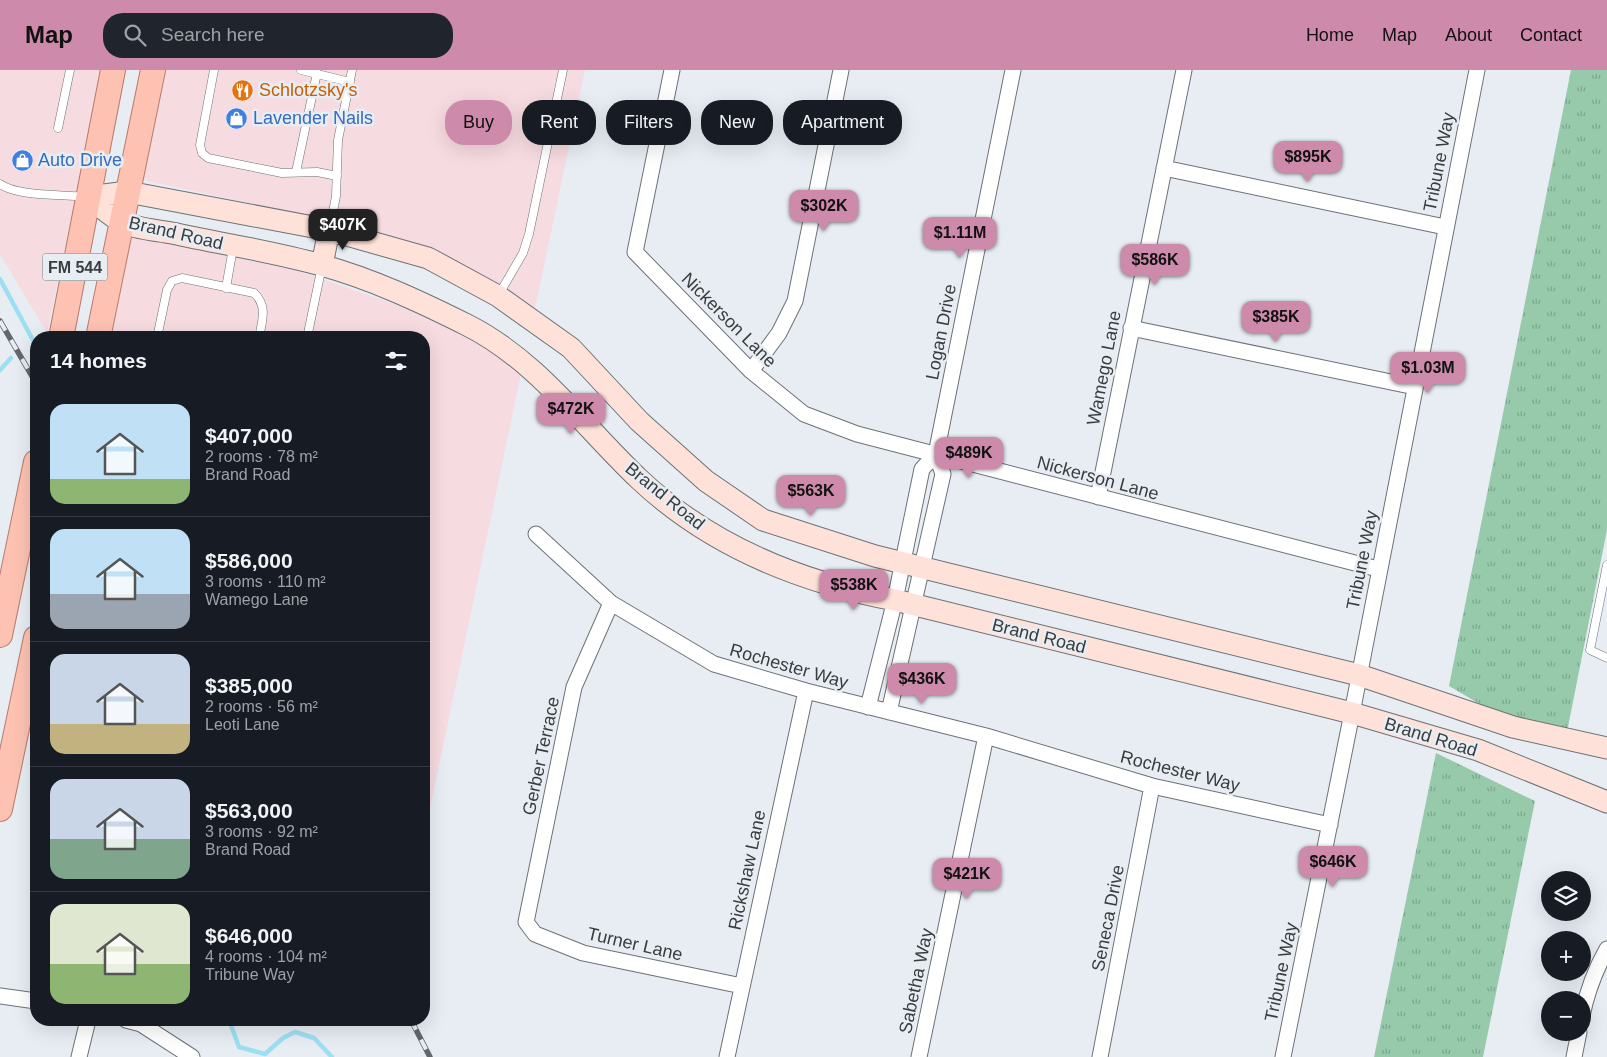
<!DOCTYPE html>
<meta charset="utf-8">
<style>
:root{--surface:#171b24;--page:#20242c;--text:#f1f3f6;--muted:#9ea1a6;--line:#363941;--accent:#cd8aaa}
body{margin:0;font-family:Helvetica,sans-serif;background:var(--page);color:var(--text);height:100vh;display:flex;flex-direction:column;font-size:19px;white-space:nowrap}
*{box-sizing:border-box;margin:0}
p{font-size:16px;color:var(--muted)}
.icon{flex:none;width:28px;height:28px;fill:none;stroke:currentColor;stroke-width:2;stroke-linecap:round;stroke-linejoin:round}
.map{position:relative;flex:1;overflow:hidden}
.side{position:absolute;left:30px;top:261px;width:400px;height:695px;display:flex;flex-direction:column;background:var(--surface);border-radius:20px;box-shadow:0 5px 20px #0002}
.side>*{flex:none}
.top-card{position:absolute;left:445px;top:30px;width:475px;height:45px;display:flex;gap:10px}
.tools{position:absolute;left:1541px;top:801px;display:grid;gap:10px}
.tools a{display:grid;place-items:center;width:50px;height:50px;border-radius:50%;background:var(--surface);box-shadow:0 5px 20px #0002;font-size:25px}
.price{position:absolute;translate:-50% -42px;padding:0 11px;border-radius:10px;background:var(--accent);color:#111;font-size:16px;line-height:32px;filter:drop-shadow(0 1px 2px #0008)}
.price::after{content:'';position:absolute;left:50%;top:30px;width:15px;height:11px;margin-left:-8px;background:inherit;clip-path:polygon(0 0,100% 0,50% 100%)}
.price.current{background:#222;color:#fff}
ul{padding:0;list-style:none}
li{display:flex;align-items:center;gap:15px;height:125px;padding:0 20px}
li+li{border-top:1px solid var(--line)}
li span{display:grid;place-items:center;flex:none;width:140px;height:100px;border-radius:15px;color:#555}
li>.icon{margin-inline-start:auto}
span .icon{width:60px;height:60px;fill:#fffc;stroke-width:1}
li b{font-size:21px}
h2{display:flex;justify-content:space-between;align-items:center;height:60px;padding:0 20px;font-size:21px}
.tag{padding:0 18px;border-radius:20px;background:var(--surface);box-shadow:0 5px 20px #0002;font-size:18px;line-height:45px}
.tag.current{background:var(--accent);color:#111}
header{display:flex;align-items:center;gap:30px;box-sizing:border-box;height:70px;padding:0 25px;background:var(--accent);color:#111}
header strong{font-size:24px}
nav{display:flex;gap:28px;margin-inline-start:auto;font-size:18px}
.search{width:350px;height:45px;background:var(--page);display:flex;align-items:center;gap:12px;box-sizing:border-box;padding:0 18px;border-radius:20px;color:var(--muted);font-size:19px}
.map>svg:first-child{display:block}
.commercial{fill:#f6dbe0}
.park{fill:url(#park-tufts)}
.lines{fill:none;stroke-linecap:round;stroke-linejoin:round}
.stream{stroke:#9ddff2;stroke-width:4.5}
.lane-casing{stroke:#6c7276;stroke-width:9}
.street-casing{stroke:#6c7276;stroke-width:17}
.secondary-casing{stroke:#6c7276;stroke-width:23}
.primary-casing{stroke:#b87968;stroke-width:26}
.lane{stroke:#fff;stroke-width:8}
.street{stroke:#fff;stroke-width:15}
.secondary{stroke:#fee1d8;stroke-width:21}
.primary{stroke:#fdc2b2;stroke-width:24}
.rail-casing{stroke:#63676a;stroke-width:5.5}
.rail{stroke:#e7edf3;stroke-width:4;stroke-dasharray:11;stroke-linecap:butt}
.labels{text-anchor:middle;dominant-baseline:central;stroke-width:5;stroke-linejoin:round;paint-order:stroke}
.shield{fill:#e7edf3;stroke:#6e7275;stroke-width:1}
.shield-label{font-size:16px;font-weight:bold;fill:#3a3d3f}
.food-label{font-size:18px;fill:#c56008;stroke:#e7edf3;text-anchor:start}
.shop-label{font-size:18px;fill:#366cbe;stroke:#e7edf3;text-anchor:start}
.street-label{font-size:18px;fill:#3a3d3f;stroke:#e7edf3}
</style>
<header>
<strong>Map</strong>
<div class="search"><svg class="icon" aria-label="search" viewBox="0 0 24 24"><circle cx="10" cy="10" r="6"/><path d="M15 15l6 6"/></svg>Search here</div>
<nav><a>Home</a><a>Map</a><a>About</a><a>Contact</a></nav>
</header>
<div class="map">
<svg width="1607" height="987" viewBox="0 0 1607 987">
<defs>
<pattern id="park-tufts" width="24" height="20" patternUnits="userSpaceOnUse" patternTransform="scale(1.25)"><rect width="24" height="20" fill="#97caaa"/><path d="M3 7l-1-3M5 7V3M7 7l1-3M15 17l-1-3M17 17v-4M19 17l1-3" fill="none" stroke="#7ca58c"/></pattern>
</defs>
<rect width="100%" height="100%" fill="#e7edf3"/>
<path class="commercial" d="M0,0H103L47,263L0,184Z
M166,0H585L535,239L447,188L360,157L143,110Z
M132,166L299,201L452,254L522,299L424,767V268H111Z"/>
<path class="park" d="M1571,0H1607V460L1567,662L1495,643L1449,616Z
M1436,683L1535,731L1483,987H1374Z"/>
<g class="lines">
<path class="stream" d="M0,209L34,272
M0,300L11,288
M229,950L239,977L265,984L283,968L295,962L314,968L332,987"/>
<defs>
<path id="lane" d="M214,0L200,75L202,83L208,88L282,103L317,102L337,106
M301,0L350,12
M58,58L70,0
M296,102L317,3
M0,114C18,127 63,124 86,127
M330,158L336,126L338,70L352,0
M226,218L233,178
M498,226L523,183L529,164L563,0
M157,268L167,220L172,211L182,208L254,223C268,236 262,251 259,268
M307,268L322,196
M1607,495L1590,580L1607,588"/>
<path id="street" d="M672,0L635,182L751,301L804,344L857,364L1378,499
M1164,98L1445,157
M1131,258L1415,317
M751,301L779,263L795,231L841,0
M1098,427L1184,0
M536,464L611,533L714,594L806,621L986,666L1152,716L1330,755
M611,533L574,617L526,852L535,864L583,883L742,916
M868,637L895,530L922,399L936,384L1013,0
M889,642L943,404L936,384
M0,926L36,931
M1582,946C1587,922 1595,900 1607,879
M126,950L141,954L192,987
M79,987L88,950
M727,987L806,621
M919,987L986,666
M1100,987L1152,716
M1283,987L1352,643L1477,0
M1574,987L1579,962"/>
<path id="secondary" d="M88,127C99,135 110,146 122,152C136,159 156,160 172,163C221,174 272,181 321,195C372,209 421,232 467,255C537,290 583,356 639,409C710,476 799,512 895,530L1352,643L1478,680L1607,732
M88,127L128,122L329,160L428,188L498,226L571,278L639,351L706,411L763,450L875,486L1359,605L1513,657L1607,678
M322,195L329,160"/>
<path id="primary" d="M61,268L113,0
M98,268L153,0
M0,565L36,392
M0,739L36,568"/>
</defs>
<use href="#lane" class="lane-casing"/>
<use href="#street" class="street-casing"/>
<use href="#secondary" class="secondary-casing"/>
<use href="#primary" class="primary-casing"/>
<use href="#lane" class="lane"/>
<use href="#street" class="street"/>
<use href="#secondary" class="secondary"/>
<use href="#primary" class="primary"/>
<defs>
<path id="rail" d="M0,251L36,313
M411,950L430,987"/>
</defs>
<use href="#rail" class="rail-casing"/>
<use href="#rail" class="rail"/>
</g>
<defs>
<symbol id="restaurant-disc" viewBox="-11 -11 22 22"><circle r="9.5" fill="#e8710a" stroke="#e7edf3"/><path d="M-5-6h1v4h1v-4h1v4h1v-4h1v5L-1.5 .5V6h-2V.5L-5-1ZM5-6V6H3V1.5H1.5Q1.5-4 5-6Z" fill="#fff"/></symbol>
<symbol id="shop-disc" viewBox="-11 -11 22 22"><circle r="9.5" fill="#3f7fe0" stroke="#e7edf3"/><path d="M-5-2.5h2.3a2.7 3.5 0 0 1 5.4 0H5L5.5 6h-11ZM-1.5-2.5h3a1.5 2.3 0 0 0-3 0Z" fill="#fff"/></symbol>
</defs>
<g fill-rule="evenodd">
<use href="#restaurant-disc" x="230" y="8" width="25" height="25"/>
<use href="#shop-disc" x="224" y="36" width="25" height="25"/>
<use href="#shop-disc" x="10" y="78" width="25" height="25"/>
</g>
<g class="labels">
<rect class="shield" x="42.5" y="183.5" width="65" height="27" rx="4"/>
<g class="shield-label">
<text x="75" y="197">FM 544</text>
</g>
<g class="food-label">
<text x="259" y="20">Schlotzsky's</text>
</g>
<g class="shop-label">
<text x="253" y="48">Lavender Nails</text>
<text x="38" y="90">Auto Drive</text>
</g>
<g class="street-label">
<text transform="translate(1439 92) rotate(-79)">Tribune Way</text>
<text transform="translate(176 163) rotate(13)">Brand Road</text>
<text transform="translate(729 250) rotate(45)">Nickerson Lane</text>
<text transform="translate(941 262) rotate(-79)">Logan Drive</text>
<text transform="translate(1104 298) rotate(-79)">Wamego Lane</text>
<text transform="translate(1098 408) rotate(15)">Nickerson Lane</text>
<text transform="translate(665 426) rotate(39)">Brand Road</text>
<text transform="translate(1362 490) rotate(-79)">Tribune Way</text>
<text transform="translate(1039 566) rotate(14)">Brand Road</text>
<text transform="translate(789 596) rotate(16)">Rochester Way</text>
<text transform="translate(1431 667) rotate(17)">Brand Road</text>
<text transform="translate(541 686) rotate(-78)">Gerber Terrace</text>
<text transform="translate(1180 701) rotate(14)">Rochester Way</text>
<text transform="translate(747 800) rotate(-78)">Rickshaw Lane</text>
<text transform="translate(1108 848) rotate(-79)">Seneca Drive</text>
<text transform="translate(635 874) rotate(13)">Turner Lane</text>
<text transform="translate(1281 902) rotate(-78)">Tribune Way</text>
<text transform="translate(916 911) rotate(-78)">Sabetha Way</text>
</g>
</g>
</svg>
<div class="tools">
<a><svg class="icon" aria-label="layers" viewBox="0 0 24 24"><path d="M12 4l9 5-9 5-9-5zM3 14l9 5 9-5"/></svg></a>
<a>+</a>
<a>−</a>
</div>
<b class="price" style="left:1308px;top:113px">$895K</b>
<b class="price" style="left:824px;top:162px">$302K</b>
<b class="price current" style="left:343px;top:181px">$407K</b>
<b class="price" style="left:960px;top:189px">$1.11M</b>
<b class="price" style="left:1155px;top:216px">$586K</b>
<b class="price" style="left:1276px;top:273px">$385K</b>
<b class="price" style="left:1428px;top:324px">$1.03M</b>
<b class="price" style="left:571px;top:365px">$472K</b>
<b class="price" style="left:969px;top:409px">$489K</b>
<b class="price" style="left:811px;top:447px">$563K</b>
<b class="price" style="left:854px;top:541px">$538K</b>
<b class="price" style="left:922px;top:635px">$436K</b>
<b class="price" style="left:1333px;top:818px">$646K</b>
<b class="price" style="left:967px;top:830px">$421K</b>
<div class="top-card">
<a class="tag current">Buy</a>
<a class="tag">Rent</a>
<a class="tag">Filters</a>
<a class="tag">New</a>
<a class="tag">Apartment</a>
</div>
<section class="side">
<h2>14 homes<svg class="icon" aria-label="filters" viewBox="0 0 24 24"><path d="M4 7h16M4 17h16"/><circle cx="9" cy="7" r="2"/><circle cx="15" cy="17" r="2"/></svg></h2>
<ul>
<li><span style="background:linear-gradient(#bfe0f5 75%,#8fb573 0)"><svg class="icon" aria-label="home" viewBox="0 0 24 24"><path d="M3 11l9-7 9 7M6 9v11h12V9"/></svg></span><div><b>$407,000</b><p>2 rooms · 78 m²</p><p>Brand Road</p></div></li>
<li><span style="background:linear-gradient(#bfe0f5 65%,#9aa5b1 0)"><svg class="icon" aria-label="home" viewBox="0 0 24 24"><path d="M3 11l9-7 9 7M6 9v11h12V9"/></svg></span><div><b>$586,000</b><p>3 rooms · 110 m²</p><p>Wamego Lane</p></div></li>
<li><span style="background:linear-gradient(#c9d6e8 70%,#c2b280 0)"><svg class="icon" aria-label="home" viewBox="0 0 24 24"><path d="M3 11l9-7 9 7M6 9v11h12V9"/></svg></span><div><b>$385,000</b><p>2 rooms · 56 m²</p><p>Leoti Lane</p></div></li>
<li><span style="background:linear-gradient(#c9d6e8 60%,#7fa58c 0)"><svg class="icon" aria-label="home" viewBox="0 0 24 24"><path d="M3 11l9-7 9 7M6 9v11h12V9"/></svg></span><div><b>$563,000</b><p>3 rooms · 92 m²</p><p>Brand Road</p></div></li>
<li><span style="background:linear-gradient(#dfe7d0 60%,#8fb573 0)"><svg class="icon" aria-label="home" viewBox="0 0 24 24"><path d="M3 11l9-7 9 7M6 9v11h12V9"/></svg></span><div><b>$646,000</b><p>4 rooms · 104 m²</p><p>Tribune Way</p></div></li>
</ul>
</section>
</div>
